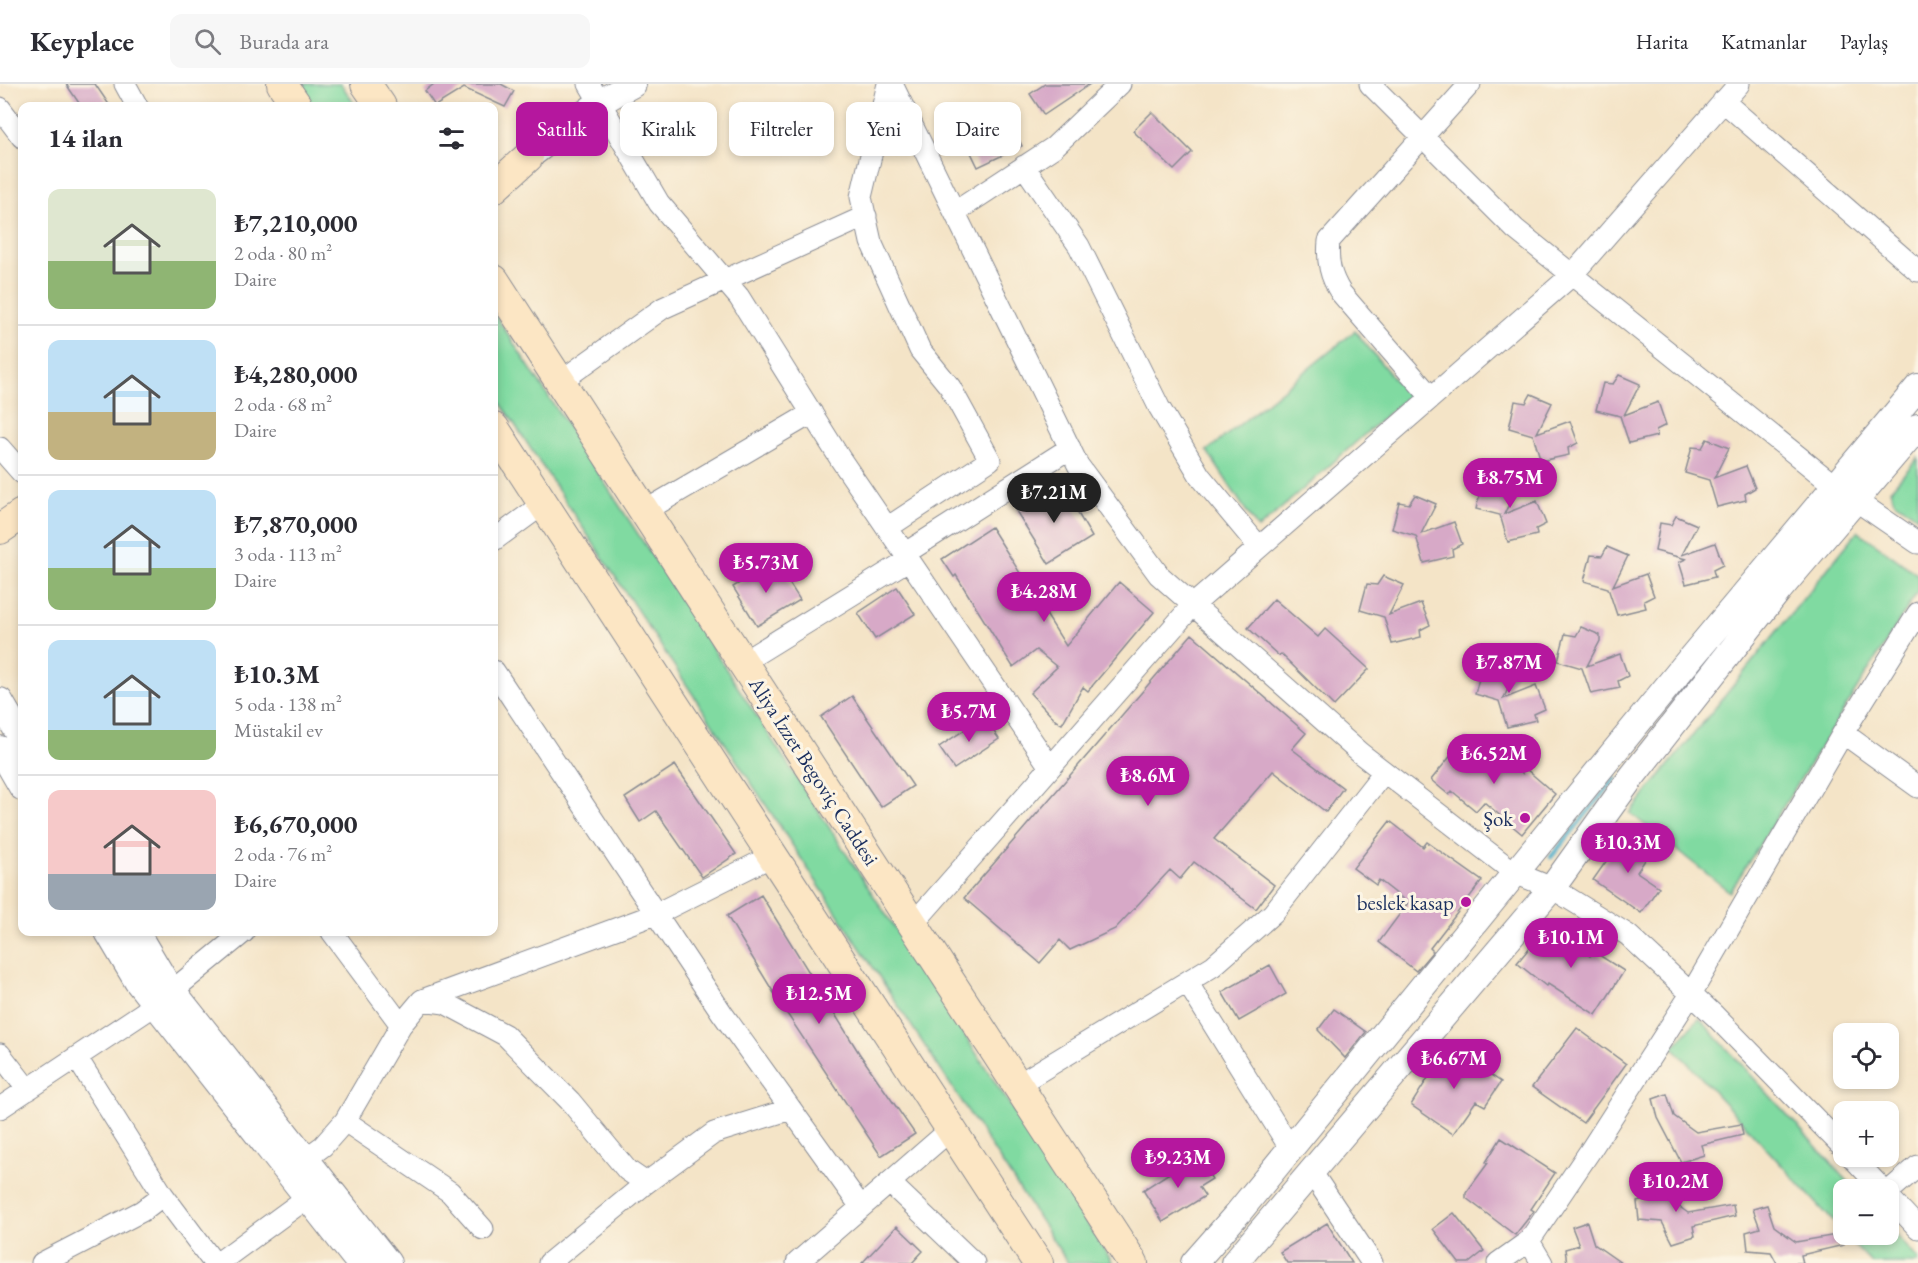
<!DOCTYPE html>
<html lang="tr">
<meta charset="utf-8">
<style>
:root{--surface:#fff;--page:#f7f7f7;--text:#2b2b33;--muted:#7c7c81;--line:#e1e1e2;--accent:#b5179e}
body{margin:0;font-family:"EB Garamond",serif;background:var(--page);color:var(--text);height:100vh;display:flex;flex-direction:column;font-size:22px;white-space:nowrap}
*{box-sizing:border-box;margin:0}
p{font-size:20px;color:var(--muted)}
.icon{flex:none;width:33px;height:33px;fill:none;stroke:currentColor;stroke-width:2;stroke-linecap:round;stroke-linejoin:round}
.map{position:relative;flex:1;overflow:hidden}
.side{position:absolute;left:18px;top:18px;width:480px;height:834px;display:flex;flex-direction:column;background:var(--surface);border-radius:12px;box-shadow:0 3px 9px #0003}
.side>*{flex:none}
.guide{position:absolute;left:516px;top:18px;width:570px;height:54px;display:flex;gap:12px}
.buttons{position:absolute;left:1833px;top:939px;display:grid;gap:12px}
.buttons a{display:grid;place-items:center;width:66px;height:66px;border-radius:12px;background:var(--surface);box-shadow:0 3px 9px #0003;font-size:30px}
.price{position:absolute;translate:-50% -51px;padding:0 14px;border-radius:21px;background:var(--accent);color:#fff;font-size:20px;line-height:39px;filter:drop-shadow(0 2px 3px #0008)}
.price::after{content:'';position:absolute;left:50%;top:36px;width:18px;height:14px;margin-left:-9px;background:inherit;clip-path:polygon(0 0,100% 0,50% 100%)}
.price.active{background:#222;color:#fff}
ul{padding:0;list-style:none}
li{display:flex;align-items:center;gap:18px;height:150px;padding:0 30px}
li+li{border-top:2px solid var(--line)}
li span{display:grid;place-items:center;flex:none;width:168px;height:120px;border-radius:12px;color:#555}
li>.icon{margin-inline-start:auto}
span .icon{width:72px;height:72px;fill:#fffc;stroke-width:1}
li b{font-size:26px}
h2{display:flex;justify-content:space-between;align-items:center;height:72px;padding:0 30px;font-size:26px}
.tag{padding:0 21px;border-radius:12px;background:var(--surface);box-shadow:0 3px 9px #0003;font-size:21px;line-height:54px}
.tag.active{background:var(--accent);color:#fff}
header{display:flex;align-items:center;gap:36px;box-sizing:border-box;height:84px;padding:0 30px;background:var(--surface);border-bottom:2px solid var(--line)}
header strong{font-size:28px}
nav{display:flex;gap:33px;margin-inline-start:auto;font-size:21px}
.search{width:420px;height:54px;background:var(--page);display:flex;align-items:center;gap:15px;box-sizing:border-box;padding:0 21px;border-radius:12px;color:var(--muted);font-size:22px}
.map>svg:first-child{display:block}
.green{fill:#80daa1;stroke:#4e8480;stroke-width:1.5}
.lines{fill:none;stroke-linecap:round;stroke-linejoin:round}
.stream{stroke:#4cafcb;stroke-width:5}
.building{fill:#d7a9c7}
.minor-casing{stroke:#888a92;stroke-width:23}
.tertiary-casing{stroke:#888a92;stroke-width:28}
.secondary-casing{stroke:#888a92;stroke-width:32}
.minor{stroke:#fff;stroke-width:21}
.tertiary{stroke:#fff;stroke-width:26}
.secondary{stroke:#fce6c4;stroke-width:30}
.poi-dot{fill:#b5179e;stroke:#fcf5e5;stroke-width:2}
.labels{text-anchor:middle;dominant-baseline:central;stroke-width:6;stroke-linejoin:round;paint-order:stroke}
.street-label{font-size:21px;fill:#1b2f5e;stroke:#fcf5e5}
.poi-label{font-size:21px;fill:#1b2f5e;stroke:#fcf5e5;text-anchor:end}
</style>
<header>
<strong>Keyplace</strong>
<div class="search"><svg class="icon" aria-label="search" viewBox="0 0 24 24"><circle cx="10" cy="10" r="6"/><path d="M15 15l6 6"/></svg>Burada ara</div>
<nav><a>Harita</a><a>Katmanlar</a><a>Paylaş</a></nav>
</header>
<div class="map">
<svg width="1918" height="1179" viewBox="0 0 1918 1179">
<rect width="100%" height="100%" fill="#fcf5e5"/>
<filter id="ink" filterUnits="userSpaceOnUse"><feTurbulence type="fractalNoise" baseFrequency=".0167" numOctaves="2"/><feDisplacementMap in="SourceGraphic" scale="12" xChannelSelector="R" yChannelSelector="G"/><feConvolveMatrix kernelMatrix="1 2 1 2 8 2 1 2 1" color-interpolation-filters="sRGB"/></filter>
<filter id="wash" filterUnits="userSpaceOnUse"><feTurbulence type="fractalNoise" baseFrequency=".008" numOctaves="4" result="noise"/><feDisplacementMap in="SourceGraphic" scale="24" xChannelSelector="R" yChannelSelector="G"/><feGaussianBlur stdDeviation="1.35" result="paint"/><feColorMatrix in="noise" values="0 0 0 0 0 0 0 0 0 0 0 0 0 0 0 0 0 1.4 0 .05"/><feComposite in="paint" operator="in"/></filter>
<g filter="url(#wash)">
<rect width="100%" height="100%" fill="#f4e4c7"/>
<path class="green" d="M289,0H341L356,22H304Z
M494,229L1113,1179H1068L494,309Z
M1355,247L1408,312L1258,445L1207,367Z
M1918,374V433L1894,417L1890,406Z
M1858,447L1918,491V507L1730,808L1630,729Z
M1699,934L1855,1105L1844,1106L1843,1148L1673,963Z
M1889,1143L1918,1175V1179H1872L1845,1151L1888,1150Z"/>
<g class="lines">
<path class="stream" d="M1551,773L1615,695"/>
</g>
<g id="blocks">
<path class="building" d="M66,0H95L110,22H81Z
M434,0H501L514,7L505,23L464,4L435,22L425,7Z
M1045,0H1090L1044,31L1030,10Z
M1152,28L1192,68L1174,86L1133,47Z
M1006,30L1022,62L978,83L963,52Z
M1619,291L1640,300L1624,331L1658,318L1666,341L1656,346L1657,352L1629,359L1620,332L1596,326L1603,299L1613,300Z
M1531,310L1552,319L1537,349L1570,337L1578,359L1568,364L1569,371L1541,377L1533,351L1509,344L1515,317L1526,319Z
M1707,355L1729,364L1714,394L1746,382L1755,404L1745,410L1746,416L1717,423L1709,396L1685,389L1692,363L1702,364Z
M1498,390L1520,399L1504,430L1537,417L1546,440L1536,445L1537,451L1508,458L1500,431L1476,425L1483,398L1493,399Z
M1060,399L1092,453L1049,480L1016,427Z
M1415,411L1436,420L1421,450L1454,438L1462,460L1452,465L1453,472L1424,479L1416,452L1392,445L1399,418L1409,420Z
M1676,432L1697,441L1682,471L1715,459L1723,481L1713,486L1715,493L1686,500L1679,478L1686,475L1655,467L1660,439L1671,441Z
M991,443L1066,562L1119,498L1154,528L1088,607L1083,603L1062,640L1056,637L1030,609L1057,583L1036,566L1013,583L956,491L954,493L942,475Z
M1607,463L1628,472L1613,502L1646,490L1654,512L1644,517L1646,524L1617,531L1608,504L1584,497L1591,471L1602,472Z
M775,477L800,516L757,542L733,503Z
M1383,492L1404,501L1389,531L1421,519L1430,541L1420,546L1421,553L1392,560L1384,533L1360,526L1367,500L1377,501Z
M897,503L915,530L875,555L858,529Z
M1274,515L1318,553L1325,545L1369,585L1334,622L1281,570L1279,572L1248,544Z
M1581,543L1600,551V557L1587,582L1620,570L1628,592L1618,597L1620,604L1591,610L1582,584L1558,577L1565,550L1576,552Z
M1192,550L1306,649L1292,665L1343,704L1326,728L1273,687L1214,755L1274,801L1256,825L1194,778L1180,795L1170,786L1115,845L1070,866L1060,856L1040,879L964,814Z
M1497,575L1519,584L1503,615L1536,602L1545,625L1534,630L1536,636L1507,643L1499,617L1475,610L1482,583L1492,584Z
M852,612L913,702L881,723L821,633Z
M984,633L999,655L954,685L939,663Z
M1466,653L1491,674L1497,668L1522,689L1519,679L1555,710L1522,750L1484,718L1476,727L1452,707L1449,711L1431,696Z
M675,681L736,770L702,793L656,727L640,738L625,714Z
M1390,737L1423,763L1427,758L1482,797L1430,864L1433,867L1416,887L1379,858L1408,819L1379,796L1376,801L1353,784Z
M1626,749L1651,767L1637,788L1659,803L1641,829L1593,796Z
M761,811L859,969L915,1050L881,1072L780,919L727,832Z
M1550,839L1590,872L1593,867L1624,887L1596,931L1548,900L1546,902L1517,879Z
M1270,881L1286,910L1239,937L1222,908Z
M1334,925L1366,948L1345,974L1318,946Z
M1577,944L1626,980L1583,1039L1532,1003Z
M1448,962L1501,998L1485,1022L1476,1017L1453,1050L1411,1021Z
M1667,1010L1674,1032L1696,1048L1741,1040L1743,1051L1701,1061L1704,1071L1681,1078L1658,1034L1653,1015Z
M1501,1054L1555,1089L1531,1125L1534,1127L1515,1151L1466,1114V1109L1488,1079L1486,1078Z
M1197,1071L1212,1095L1199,1103L1205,1112L1163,1138L1143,1106Z
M1659,1091L1666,1113L1688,1129L1733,1121L1735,1132L1693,1142L1695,1152L1673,1159L1662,1138L1639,1136L1637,1118L1651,1114L1644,1096Z
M1767,1121L1774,1142L1796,1158L1842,1150L1844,1161L1801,1171L1803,1179H1777L1771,1168L1748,1166L1746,1148L1760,1144L1753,1125Z
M1454,1129L1484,1167L1469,1179H1459L1433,1145Z
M1587,1138L1594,1160L1621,1179H1567L1565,1165L1579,1161L1572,1143Z
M1327,1139L1352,1179H1287L1280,1168Z
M897,1142L923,1167L912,1179H862Z"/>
</g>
</g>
<g filter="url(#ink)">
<use href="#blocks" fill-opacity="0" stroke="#888a92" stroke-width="1.5"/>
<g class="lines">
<defs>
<path id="minor" d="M125,0L137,22
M589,0L659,119L739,213L841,376L1050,683
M892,0L1078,381L1159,491L1360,669L1515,789L1552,804L1628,851L1715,932L1844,1064
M1370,0L1515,145L1835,402L1918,459
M1723,17L1918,187
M0,24L22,53
M1024,82L1079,162L1159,323L1200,392L1259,463
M955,128L1054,63L1120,0
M561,297L663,224L866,132
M1431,313L1341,209C1330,192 1327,177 1329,157L1470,0
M0,364L22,389
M645,427L812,329
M887,444L990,376L950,303L920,266L871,158L861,113L888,0
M494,456L543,420
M904,470L1070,364
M743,578L908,476
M494,587L722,929L861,1123
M1843,649L1918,703
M913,840L1193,521L1572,191L1739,0
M332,848L401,941
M1187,898L1290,1064
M422,916L445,919L505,951L570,1017L627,1086L646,1099
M0,970L28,1006
M77,974L163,1111L214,1179
M1017,1001L1213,882L1273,829L1384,688
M0,1024L155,921L244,848
M345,1037L450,1108L483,1145
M1851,1072L1883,1106
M293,1084L323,1062L345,1037L401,941L422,916L656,830L772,772
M1310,1086L1372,1179
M890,1099L974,1179
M1888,1108L1918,1082
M1888,1112L1918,1144
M1529,1157L1542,1179
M42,1179L142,1127L163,1111
M218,1179L319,1105
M549,1179L646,1099L714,1049L791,1025
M797,1179L950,1046
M1498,1179L1529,1157L1590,1067L1691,910L1843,649L1918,529"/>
<path id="tertiary" d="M528,73L600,18L633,0
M0,617L22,655
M0,665L22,703
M108,848L137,897L359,1179
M136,848L165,897L388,1179
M1194,1179L1238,1129L1684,582L1918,303
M1234,1179L1552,804L1631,694L1779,506L1918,343"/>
<path id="secondary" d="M282,0L297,22
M366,0L381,22
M494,104L528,73
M494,196L1133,1179
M494,344L1038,1179
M0,445L22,430"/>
</defs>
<use href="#minor" class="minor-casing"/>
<use href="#tertiary" class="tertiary-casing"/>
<use href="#secondary" class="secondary-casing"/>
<use href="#minor" class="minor"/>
<use href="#tertiary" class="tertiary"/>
<use href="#secondary" class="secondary"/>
</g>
</g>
<g class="poi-dot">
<circle cx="1525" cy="734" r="6"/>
<circle cx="1466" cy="818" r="6"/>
</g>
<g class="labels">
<g class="street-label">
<text transform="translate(814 687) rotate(57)">Aliya İzzet Begoviç Caddesi</text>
</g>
<g class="poi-label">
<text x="1513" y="734">Şok</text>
<text x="1454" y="818">beslek kasap</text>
</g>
</g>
</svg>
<div class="buttons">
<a><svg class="icon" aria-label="locate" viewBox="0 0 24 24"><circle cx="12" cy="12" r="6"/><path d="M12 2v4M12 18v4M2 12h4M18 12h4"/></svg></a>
<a>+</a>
<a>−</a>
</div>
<b class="price" style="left:1510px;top:425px">₺8.75M</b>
<b class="price active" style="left:1054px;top:440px">₺7.21M</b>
<b class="price" style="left:766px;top:510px">₺5.73M</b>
<b class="price" style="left:1044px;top:539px">₺4.28M</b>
<b class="price" style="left:1509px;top:610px">₺7.87M</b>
<b class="price" style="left:969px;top:659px">₺5.7M</b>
<b class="price" style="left:1494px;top:701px">₺6.52M</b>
<b class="price" style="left:1148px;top:723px">₺8.6M</b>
<b class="price" style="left:1628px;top:790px">₺10.3M</b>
<b class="price" style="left:1571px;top:885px">₺10.1M</b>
<b class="price" style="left:819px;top:941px">₺12.5M</b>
<b class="price" style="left:1454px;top:1006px">₺6.67M</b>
<b class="price" style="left:1178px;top:1105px">₺9.23M</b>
<b class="price" style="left:1676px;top:1129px">₺10.2M</b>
<div class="guide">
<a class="tag active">Satılık</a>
<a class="tag">Kiralık</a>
<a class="tag">Filtreler</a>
<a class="tag">Yeni</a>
<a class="tag">Daire</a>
</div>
<section class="side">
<h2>14 ilan<svg class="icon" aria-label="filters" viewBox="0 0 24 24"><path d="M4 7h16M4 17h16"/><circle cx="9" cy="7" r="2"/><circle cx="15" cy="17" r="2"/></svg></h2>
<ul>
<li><span style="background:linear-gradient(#dfe7d0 60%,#8fb573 0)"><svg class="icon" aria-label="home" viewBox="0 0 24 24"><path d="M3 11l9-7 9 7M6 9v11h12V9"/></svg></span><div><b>₺7,210,000</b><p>2 oda · 80 m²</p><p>Daire</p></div></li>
<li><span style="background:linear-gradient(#bfe0f5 60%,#c2b280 0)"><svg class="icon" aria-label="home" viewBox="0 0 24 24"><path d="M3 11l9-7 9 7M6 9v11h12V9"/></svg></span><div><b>₺4,280,000</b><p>2 oda · 68 m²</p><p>Daire</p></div></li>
<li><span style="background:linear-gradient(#bfe0f5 65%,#8fb573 0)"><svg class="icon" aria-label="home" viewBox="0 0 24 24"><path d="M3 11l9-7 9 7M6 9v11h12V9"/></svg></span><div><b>₺7,870,000</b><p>3 oda · 113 m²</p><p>Daire</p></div></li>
<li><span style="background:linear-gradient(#bfe0f5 75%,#8fb573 0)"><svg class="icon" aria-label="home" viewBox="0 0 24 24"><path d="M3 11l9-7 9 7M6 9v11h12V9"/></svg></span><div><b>₺10.3M</b><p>5 oda · 138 m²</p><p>Müstakil ev</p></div></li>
<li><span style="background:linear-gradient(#f6c9c9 70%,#9aa5b1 0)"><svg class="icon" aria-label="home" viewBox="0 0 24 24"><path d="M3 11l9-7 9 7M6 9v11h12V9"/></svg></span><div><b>₺6,670,000</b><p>2 oda · 76 m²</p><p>Daire</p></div></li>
</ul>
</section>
</div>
